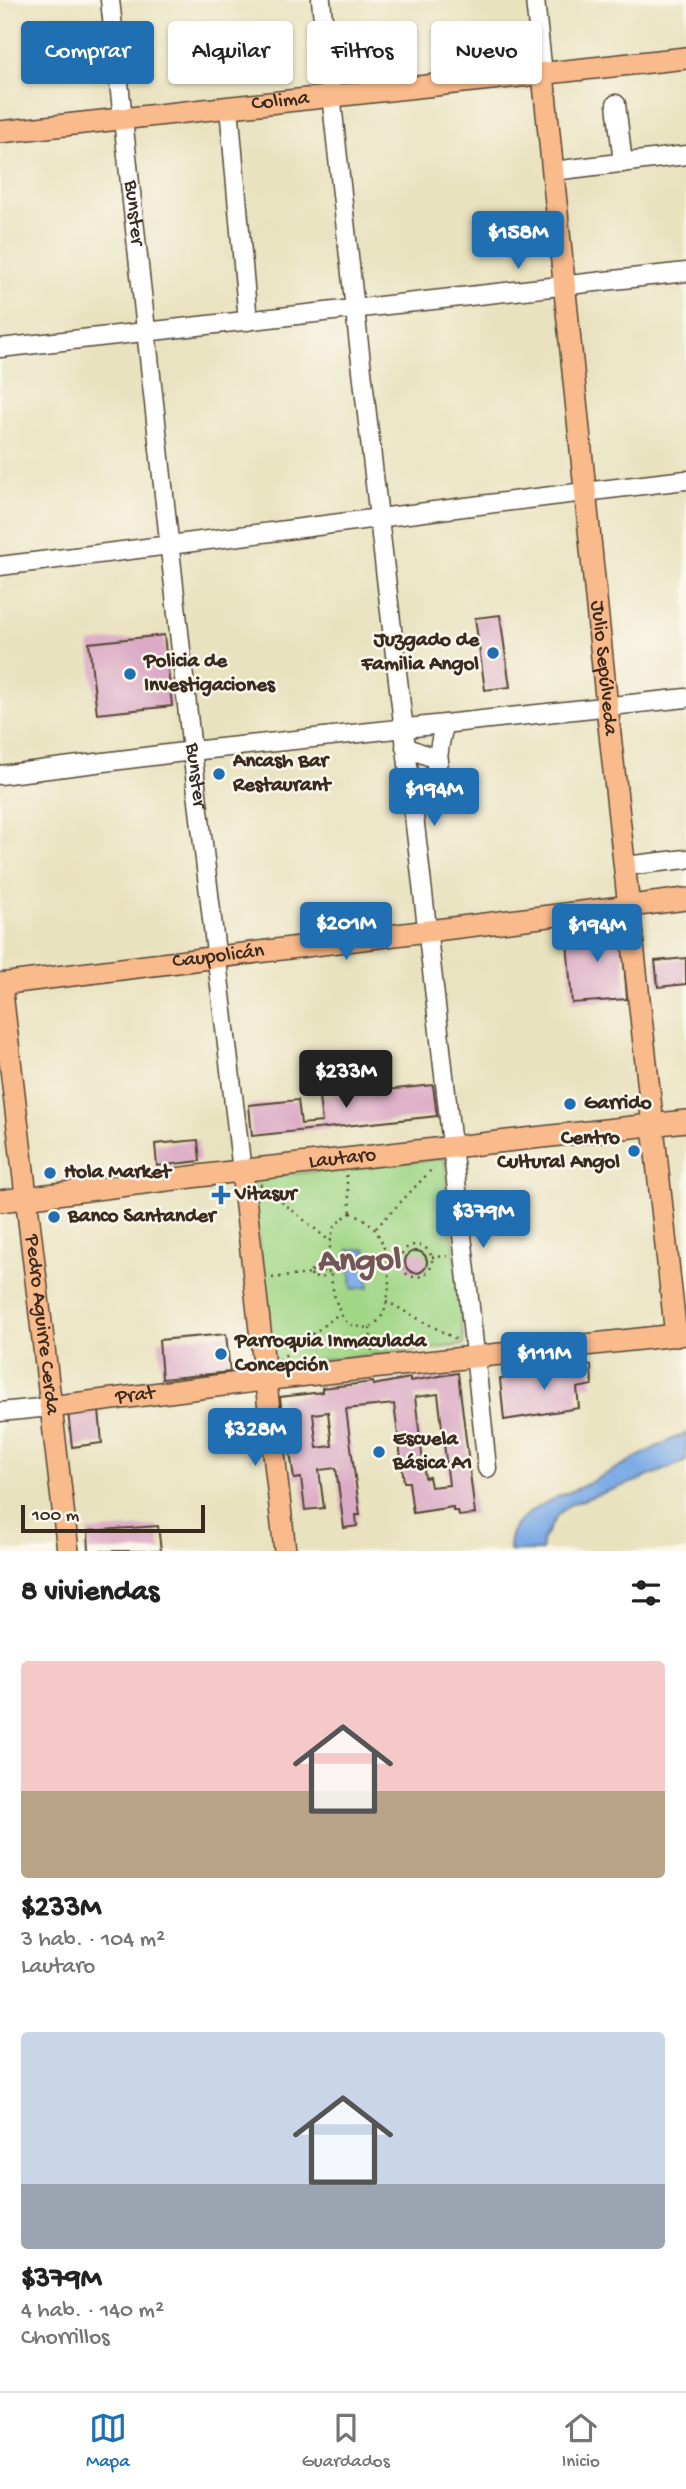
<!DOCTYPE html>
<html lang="es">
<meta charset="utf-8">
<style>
:root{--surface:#fff;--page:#f6f6f6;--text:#222;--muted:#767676;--line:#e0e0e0;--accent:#1f6fb2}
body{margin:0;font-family:"Gochi Hand",sans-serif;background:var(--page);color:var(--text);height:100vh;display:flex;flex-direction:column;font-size:26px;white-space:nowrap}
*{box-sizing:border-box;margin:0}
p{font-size:23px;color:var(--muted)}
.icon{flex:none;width:38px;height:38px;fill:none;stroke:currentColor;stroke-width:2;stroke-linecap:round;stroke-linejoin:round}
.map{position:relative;height:1551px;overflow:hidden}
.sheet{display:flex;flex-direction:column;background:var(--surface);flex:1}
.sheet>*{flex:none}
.guide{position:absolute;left:21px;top:21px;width:644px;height:63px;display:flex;gap:14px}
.scale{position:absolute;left:21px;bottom:18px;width:184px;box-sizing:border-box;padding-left:7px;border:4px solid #3b2a1e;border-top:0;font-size:19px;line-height:24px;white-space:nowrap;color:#3b2a1e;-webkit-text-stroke:5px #fbf7ec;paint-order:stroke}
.price{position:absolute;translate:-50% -60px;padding:0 16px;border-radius:7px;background:var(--accent);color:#fff;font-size:23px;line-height:46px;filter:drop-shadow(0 2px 4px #0008)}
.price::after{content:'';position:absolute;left:50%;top:42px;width:21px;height:16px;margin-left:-10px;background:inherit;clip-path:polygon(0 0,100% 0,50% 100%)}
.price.current{background:#222;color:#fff}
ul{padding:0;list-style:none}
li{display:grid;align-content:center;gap:14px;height:371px;padding:0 21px}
li span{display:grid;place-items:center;height:217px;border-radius:7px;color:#555}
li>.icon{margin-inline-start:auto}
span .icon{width:126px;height:126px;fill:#fffc;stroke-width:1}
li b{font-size:30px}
h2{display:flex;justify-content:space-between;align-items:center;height:84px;padding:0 21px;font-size:30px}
.chip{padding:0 24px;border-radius:7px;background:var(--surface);box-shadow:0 2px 5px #0004;font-size:24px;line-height:63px}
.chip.current{background:var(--accent);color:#fff}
.tabs{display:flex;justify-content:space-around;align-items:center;height:98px;border-top:2px solid var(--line);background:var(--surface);font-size:19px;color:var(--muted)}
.tabs a{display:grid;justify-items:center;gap:4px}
.tabs .current{color:var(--accent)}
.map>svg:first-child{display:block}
.green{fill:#a2d788;stroke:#6e8053;stroke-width:2}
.water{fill:#7cabe6;stroke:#5c6a82;stroke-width:2}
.building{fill:#dbaac5;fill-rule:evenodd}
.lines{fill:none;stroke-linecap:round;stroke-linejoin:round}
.minor-casing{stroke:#554636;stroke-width:21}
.major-casing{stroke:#554636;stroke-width:24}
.path{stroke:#554636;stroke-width:2.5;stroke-dasharray:2 5;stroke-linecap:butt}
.minor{stroke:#fff;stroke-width:18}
.major{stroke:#fabb8c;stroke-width:21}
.poi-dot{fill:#1f6fb2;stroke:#fbf7ec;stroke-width:2.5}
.labels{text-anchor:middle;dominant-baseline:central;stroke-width:5;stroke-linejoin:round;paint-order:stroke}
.street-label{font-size:21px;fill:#3b2a1e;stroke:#fbf7ec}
.poi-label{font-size:21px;font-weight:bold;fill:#3b2a1e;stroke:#fbf7ec;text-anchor:start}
.town-label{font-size:35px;font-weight:bold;fill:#735758;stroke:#fbf7ec}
</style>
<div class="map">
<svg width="686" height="1551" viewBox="0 0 686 1551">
<rect width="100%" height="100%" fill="#fbf7ec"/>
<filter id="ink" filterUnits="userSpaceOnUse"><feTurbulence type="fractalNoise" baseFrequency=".0143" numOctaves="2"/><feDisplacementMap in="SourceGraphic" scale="14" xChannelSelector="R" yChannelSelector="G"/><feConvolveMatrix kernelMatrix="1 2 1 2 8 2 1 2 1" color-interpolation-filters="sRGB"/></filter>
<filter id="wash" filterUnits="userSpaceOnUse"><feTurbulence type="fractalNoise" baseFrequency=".00686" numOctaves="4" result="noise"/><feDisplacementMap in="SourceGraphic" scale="28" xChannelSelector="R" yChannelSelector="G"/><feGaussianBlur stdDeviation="1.57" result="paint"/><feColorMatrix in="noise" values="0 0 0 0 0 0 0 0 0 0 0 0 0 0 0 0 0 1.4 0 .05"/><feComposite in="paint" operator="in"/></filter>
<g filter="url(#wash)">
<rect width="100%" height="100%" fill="#e9e2bf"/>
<path class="green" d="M445,1158L464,1345L274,1365L251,1178Z"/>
<path class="water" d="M366,1249L369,1287L352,1289L349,1250Z
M686,1433V1461L637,1481L571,1504L558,1514L542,1541V1551H509C509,1537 512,1528 523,1518C540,1502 564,1495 585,1485C619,1468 651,1448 686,1433Z"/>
<g id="blocks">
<path class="building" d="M500,615L510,687L485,690L475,618Z
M164,635L172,706L97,714L89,643Z
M621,925L627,999L572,1003L566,930Z
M686,958V984L658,987L655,961Z
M433,1085L437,1116L252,1136L249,1105L298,1100L301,1124L322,1122L319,1097Z
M198,1140L200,1161L157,1166L155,1144Z
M405 1262a11 11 0 1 1 22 0a11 11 0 1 1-22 0Z
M226,1334L230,1372L162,1379L159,1340Z
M591,1365L592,1385L577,1388L579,1408L504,1420L500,1379Z
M458,1373L475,1514L459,1516L458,1511H453V1507L413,1513L409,1482H404L394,1404L346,1409L360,1515H356L357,1526L344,1528L336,1468L319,1470L324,1508L305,1510L301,1478L294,1479L289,1444L294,1443L291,1415L282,1416L280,1397L322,1392V1388L373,1382V1385L410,1378V1381ZM438,1394L449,1485L431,1487L429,1477L425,1478L415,1397ZM328,1412L332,1446L317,1448L313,1414Z
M99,1410L102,1443L72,1447L68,1412Z
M158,1526L161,1551H89L88,1531Z"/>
</g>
</g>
<g filter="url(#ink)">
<use href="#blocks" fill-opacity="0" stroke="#554636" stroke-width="2"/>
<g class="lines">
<defs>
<g id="minor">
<path id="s1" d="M110,0L192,751L242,1171"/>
<path d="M321,0C372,490 437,978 487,1468"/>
<path d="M535,0L543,74"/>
<path d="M616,104L623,163"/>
<path d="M229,107L248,321"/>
<path d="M553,171L686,155"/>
<path d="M0,348L686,272"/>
<path d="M0,566C229,539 457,506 686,480"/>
<path d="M405,747L439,760"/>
<path d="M0,775L192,751L686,698"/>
<path d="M410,792C447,782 433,752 445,725"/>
<path d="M625,866L686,859"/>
<path d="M0,1412L50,1407"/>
</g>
<g id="major">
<path id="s2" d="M543,74L607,707L676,1336"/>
<path id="s3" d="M0,132L686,58"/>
<path id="s4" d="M0,984L686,899"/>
<path id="s5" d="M1,984L68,1551"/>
<path d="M242,1171L285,1551"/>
<path id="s6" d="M0,1201L255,1169L686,1121"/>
<path id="s7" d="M50,1407L279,1378L686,1334"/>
</g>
</defs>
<use href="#minor" class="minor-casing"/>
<use href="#major" class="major-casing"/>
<path class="path" d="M346,1175L351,1213
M260,1184L331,1242
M351,1213C389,1223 395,1280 384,1312C381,1319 375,1324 370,1328C363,1327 353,1327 348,1323C331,1310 324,1245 335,1227C339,1220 345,1217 351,1213Z
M376,1228L434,1167
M400 1261a16 16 0 1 1 32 0a16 16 0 1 1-32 0Z
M432,1257L449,1256
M387,1265L401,1263
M311,1274L312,1278L323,1277V1273
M272,1278L311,1274V1271L323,1269V1273L330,1272
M386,1301L459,1341
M370,1328L372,1353
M279,1360L340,1313"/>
<use href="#minor" class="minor"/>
<use href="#major" class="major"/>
</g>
</g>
<g class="poi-dot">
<circle cx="493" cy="653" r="7"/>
<circle cx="130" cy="674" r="7"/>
<circle cx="219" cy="774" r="7"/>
<circle cx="570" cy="1104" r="7"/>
<circle cx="634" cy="1151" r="7"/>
<circle cx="50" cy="1173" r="7"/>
<path d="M217.5 1184.5h7v7h7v7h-7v7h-7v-7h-7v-7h7z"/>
<circle cx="54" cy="1217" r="7"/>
<circle cx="221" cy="1354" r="7"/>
<circle cx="379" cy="1452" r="7"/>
</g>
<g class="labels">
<g class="street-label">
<text stroke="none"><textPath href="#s3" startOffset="282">Colima</textPath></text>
<text stroke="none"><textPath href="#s1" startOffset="214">Bunster</textPath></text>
<text stroke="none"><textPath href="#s2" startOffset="597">Julio Sepúlveda</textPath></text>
<text stroke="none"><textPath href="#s1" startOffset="780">Bunster</textPath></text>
<text stroke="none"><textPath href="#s4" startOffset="220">Caupolicán</textPath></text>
<text stroke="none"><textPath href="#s6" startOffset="345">Lautaro</textPath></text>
<text stroke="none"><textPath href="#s5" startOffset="343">Pedro Aguirre Cerda</textPath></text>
<text stroke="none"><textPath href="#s7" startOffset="86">Prat</textPath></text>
</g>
<g class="poi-label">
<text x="479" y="641" text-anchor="end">Juzgado de<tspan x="479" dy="24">Familia Angol</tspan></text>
<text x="144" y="662">Policia de<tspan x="144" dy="24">Investigaciones</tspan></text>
<text x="233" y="762">Ancash Bar<tspan x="233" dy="24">Restaurant</tspan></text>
<text x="584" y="1104">Garrido</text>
<text x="620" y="1139" text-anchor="end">Centro<tspan x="620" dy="24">Cultural Angol</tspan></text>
<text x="64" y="1173">Hola Market</text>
<text x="235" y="1195">Vitasur</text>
<text x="68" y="1217">Banco Santander</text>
<text x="235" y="1342">Parroquia Inmaculada<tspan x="235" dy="24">Concepción</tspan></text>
<text x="393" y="1440">Escuela<tspan x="393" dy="24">Básica A1</tspan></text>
</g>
<g class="town-label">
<text x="360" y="1262">Angol</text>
</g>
</g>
</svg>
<div class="scale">100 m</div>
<b class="price" style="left:518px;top:271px">$158M</b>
<b class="price" style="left:434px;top:828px">$194M</b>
<b class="price" style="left:346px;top:962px">$201M</b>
<b class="price" style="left:597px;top:964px">$194M</b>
<b class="price current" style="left:346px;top:1110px">$233M</b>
<b class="price" style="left:483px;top:1250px">$379M</b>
<b class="price" style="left:544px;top:1392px">$111M</b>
<b class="price" style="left:255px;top:1468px">$328M</b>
<div class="guide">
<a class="chip current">Comprar</a>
<a class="chip">Alquilar</a>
<a class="chip">Filtros</a>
<a class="chip">Nuevo</a>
</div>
</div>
<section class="sheet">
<h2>8 viviendas<svg class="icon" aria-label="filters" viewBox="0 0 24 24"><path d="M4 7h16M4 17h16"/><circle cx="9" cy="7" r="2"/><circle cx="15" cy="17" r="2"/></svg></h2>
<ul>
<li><span style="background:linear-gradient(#f6c9c9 60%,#b9a48a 0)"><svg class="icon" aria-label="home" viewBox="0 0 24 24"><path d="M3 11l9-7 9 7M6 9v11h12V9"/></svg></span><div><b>$233M</b><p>3 hab. · 104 m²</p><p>Lautaro</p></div></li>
<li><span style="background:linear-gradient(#c9d6e8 70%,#9aa5b1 0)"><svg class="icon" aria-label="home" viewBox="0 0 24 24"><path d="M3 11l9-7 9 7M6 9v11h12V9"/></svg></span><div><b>$379M</b><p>4 hab. · 140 m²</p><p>Chorrillos</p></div></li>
</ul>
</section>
<nav class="tabs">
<a class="current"><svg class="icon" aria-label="map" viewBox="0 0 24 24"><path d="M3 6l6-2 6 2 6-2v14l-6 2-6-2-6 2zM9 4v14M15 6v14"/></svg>Mapa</a>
<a><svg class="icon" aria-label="saved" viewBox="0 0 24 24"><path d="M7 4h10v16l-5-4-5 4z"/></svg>Guardados</a>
<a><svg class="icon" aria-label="home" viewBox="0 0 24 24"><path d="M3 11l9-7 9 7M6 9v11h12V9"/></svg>Inicio</a>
</nav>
